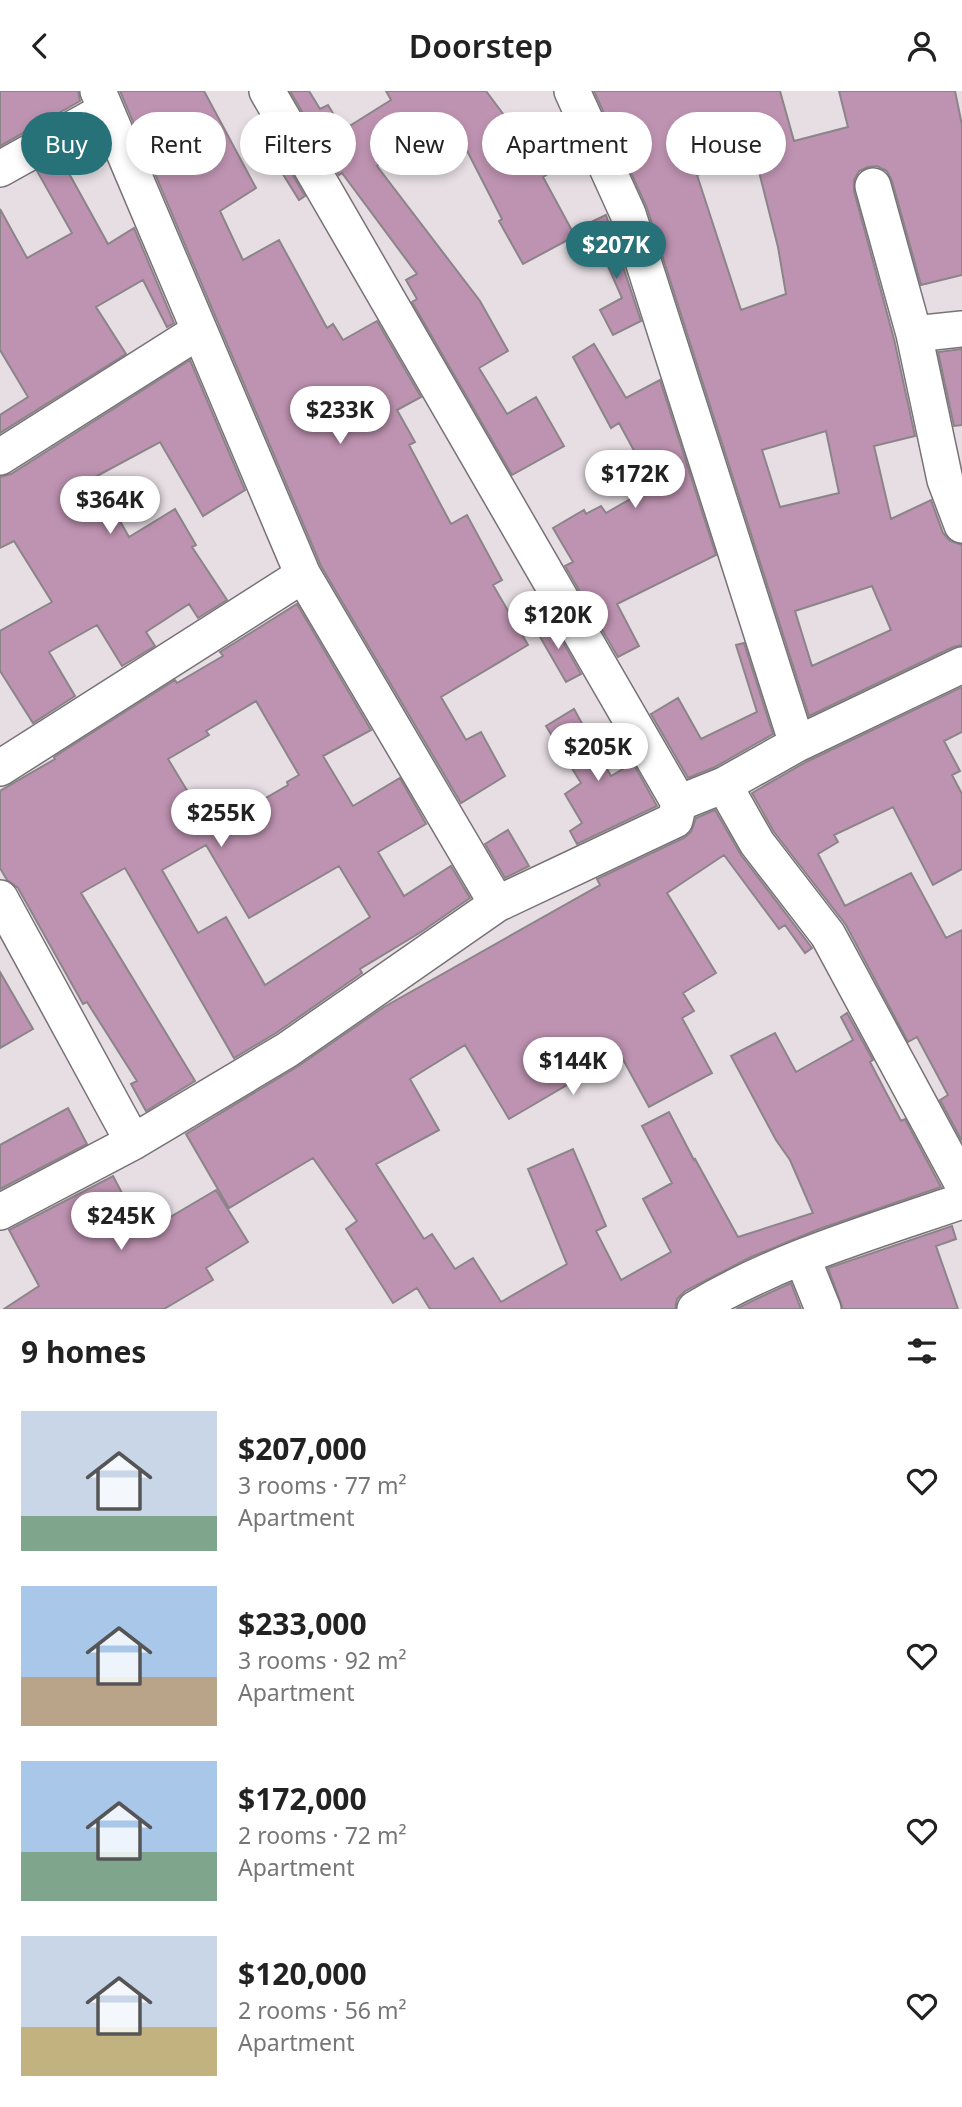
<!DOCTYPE html>
<meta charset="utf-8">
<style>
:root{--surface:#fff;--page:#f6f6f6;--text:#222;--muted:#767676;--accent:#277178}
body{margin:0;font-family:"Noto Sans",sans-serif;background:var(--page);color:var(--text);height:100vh;display:flex;flex-direction:column;font-size:26px;white-space:nowrap}
*{box-sizing:border-box;margin:0}
p{font-size:23px;color:var(--muted)}
.icon{flex:none;width:38px;height:38px;fill:none;stroke:currentColor;stroke-width:2;stroke-linecap:round;stroke-linejoin:round}
.map{position:relative;height:1218px;overflow:hidden}
.drawer{display:flex;flex-direction:column;background:var(--surface);flex:1}
.drawer>*{flex:none}
.banner{position:absolute;left:21px;top:21px;width:920px;height:63px;display:flex;gap:14px}
.price{position:absolute;translate:-50% -60px;padding:0 16px;border-radius:24px;background:#fff;color:#222;font-size:23px;line-height:46px;filter:drop-shadow(0 2px 4px #0008)}
.price::after{content:'';position:absolute;left:50%;top:42px;width:21px;height:16px;margin-left:-10px;background:inherit;clip-path:polygon(0 0,100% 0,50% 100%)}
.price.current{background:var(--accent);color:#fff}
ul{padding:0;list-style:none}
li{display:flex;align-items:center;gap:21px;height:175px;padding:0 21px}
li span{display:grid;place-items:center;flex:none;width:196px;height:140px;border-radius:0px;color:#555}
li>.icon{margin-inline-start:auto}
span .icon{width:84px;height:84px;fill:#fffc;stroke-width:1}
li b{font-size:30px}
h2{display:flex;justify-content:space-between;align-items:center;height:84px;padding:0 21px;font-size:30px}
.pill{padding:0 24px;border-radius:32px;background:var(--surface);box-shadow:0 4px 10px #0003;font-size:24px;line-height:63px}
.pill.current{background:var(--accent);color:#fff}
header{display:flex;justify-content:space-between;align-items:center;height:91px;padding:0 21px;background:var(--surface);font-size:32px;font-weight:600}
.map>svg:first-child{display:block}
.building{fill:#be93b1;stroke:#8b8488;stroke-width:2;fill-rule:evenodd}
.lines{fill:none;stroke-linecap:round;stroke-linejoin:round}
.street-casing{stroke:#787176;stroke-width:38}
.street{stroke:#fff;stroke-width:35}
</style>
<header><svg class="icon" aria-label="back" viewBox="0 0 24 24"><path d="M15 5l-7 7 7 7"/></svg>Doorstep<svg class="icon" aria-label="person" viewBox="0 0 24 24"><circle cx="12" cy="8" r="4"/><path d="M4 21q1-7 8-7t8 7"/></svg></header>
<div class="map">
<svg width="962" height="1218" viewBox="0 0 962 1218">
<rect width="100%" height="100%" fill="#e6dee3"/>
<path class="building" d="M0,0H78L80,10L0,55Z
M120,0H204L256,97L220,120L243,169L279,149L327,237L333,233L343,249L377,230L421,306L397,319L415,351L409,354L451,433L467,424L502,489L493,494L528,554L441,606L466,649L481,641L505,685L461,712L321,475Z
M290,0H309L320,18L328,14L343,39L391,9L386,0H486L548,83L543,86L575,145L523,173L499,130L502,128L460,46L432,63L423,48L377,75L480,210L508,260L479,277L507,323L536,306L564,355L512,384L412,211L417,208L406,189L417,183L342,82L339,84Z
M594,0H780L794,50L848,36L839,0H955L962,34V184L921,194L892,90L887,80L877,75L868,76L859,80L854,89V100L894,248L915,345L874,355L891,428L931,409L943,442L950,450L962,454V554L953,556L809,625L647,117ZM755,65L778,156L786,203L741,219L697,84ZM826,340L839,402L780,416L762,359ZM872,495L891,539L812,575L795,520Z
M96,47L100,57L66,77L108,153L134,137L174,232L167,236L143,189L96,216L126,263L0,342V324L28,306L0,259V118L27,167L72,142L37,80Z
M278,59L305,105L299,109L271,64Z
M606,124L641,230L613,244L600,219L622,207L589,132Z
M594,253L626,307L660,289L716,464L617,513L639,555L618,566L565,475L573,471L553,437L584,419L586,423L601,415L606,422L646,399L643,393L650,389L619,332L611,337L573,266Z
M962,258V334L954,335L938,261Z
M190,269L245,399L203,425L160,351L95,386L129,446L175,418L196,454L192,456L227,509L198,527L189,513L146,541L155,555L122,575L97,534L49,561L75,605L33,632L0,580V540L52,511L14,450L0,457V386L11,383Z
M297,513L371,639L323,665L353,715L400,687L426,733L378,761L404,805L451,775L470,807L421,841L360,878L362,882L276,942L234,967L125,777L81,802L195,990L146,1020L131,993L137,990L87,911L83,913L18,797L7,789L0,777V700L55,668L54,666L175,589L177,592L223,565L220,561ZM256,610L299,684L287,691L288,694L211,739L168,668L209,644L206,640ZM206,754L249,827L339,775L370,826L265,894L226,826L198,842L162,779Z
M550,528L581,583L566,591L535,537Z
M744,552L773,643L715,676L688,687L651,623L678,607L701,648L757,621L736,554Z
M962,596V641L944,650L960,680L952,684L962,703V778L933,794L893,716L834,744L838,751L818,763L845,815L911,782L946,847L962,839V1050L940,1009L948,1004L917,946L908,951L846,834L774,741L752,702L806,671Z
M574,618L611,685L633,672L657,715L577,753L570,740L582,732L565,703L581,692L546,635Z
M715,719L741,764L812,857L805,862L785,834L779,838L724,764L667,802L716,882L683,902L694,920L682,927L712,982L649,1016L620,963L509,1028L465,954L410,988L439,1039L376,1073L424,1148L432,1143L455,1178L473,1167L501,1211L567,1173L528,1078L573,1058L606,1135L596,1140L621,1189L671,1161L643,1108L672,1092L642,1035L669,1021L694,1069L695,1068L738,1146L813,1122L790,1069L776,1049L731,965L775,942L796,981L853,949L841,926L847,922L873,969L870,971L901,1030L905,1028L941,1096L819,1138L751,1166L685,1200L677,1208L675,1218H430L417,1197L393,1212L346,1138L357,1130L313,1067L229,1117L186,1043L297,976L384,916L600,794L597,788L684,747L691,741L696,727Z
M508,739L529,775L505,787L485,753Z
M0,881L33,938L0,957Z
M68,1017L87,1053L0,1098V1054Z
M113,1085L143,1142L216,1099L248,1151L206,1177L213,1189L164,1218H4L39,1195L9,1139Z
M952,1135L956,1148L936,1155L958,1218H843L828,1177Z
M791,1192L801,1218H736L767,1203Z"/>
<g class="lines">
<defs>
<path id="street" d="M98,0L303,484L497,813
M267,0L679,712
M572,0L628,123L797,653
M0,78L106,19
M873,95L914,243L945,389L962,434
M914,243L962,238
M0,366L199,240
M0,677L303,484
M724,694L757,752L828,844L962,1092
M0,807L133,1051
M0,1121L133,1051L287,959L497,813L675,729L679,712L724,694L797,653L962,574
M802,1166L823,1218
M695,1218C777,1168 872,1141 962,1110"/>
</defs>
<use href="#street" class="street-casing"/>
<use href="#street" class="street"/>
</g>
</svg>
<b class="price current" style="left:616px;top:190px">$207K</b>
<b class="price" style="left:340px;top:355px">$233K</b>
<b class="price" style="left:635px;top:419px">$172K</b>
<b class="price" style="left:110px;top:445px">$364K</b>
<b class="price" style="left:558px;top:560px">$120K</b>
<b class="price" style="left:598px;top:692px">$205K</b>
<b class="price" style="left:221px;top:758px">$255K</b>
<b class="price" style="left:573px;top:1006px">$144K</b>
<b class="price" style="left:121px;top:1161px">$245K</b>
<div class="banner">
<a class="pill current">Buy</a>
<a class="pill">Rent</a>
<a class="pill">Filters</a>
<a class="pill">New</a>
<a class="pill">Apartment</a>
<a class="pill">House</a>
</div>
</div>
<section class="drawer">
<h2>9 homes<svg class="icon" aria-label="filters" viewBox="0 0 24 24"><path d="M4 7h16M4 17h16"/><circle cx="9" cy="7" r="2"/><circle cx="15" cy="17" r="2"/></svg></h2>
<ul>
<li><span style="background:linear-gradient(#c9d6e8 75%,#7fa58c 0)"><svg class="icon" aria-label="home" viewBox="0 0 24 24"><path d="M3 11l9-7 9 7M6 9v11h12V9"/></svg></span><div><b>$207,000</b><p>3 rooms · 77 m²</p><p>Apartment</p></div><svg class="icon" aria-label="heart" viewBox="0 0 24 24"><path d="M12 20l-8-8c-3-5 5-10 8-4 3-6 11-1 8 4z"/></svg></li>
<li><span style="background:linear-gradient(#a9c7e8 65%,#b9a48a 0)"><svg class="icon" aria-label="home" viewBox="0 0 24 24"><path d="M3 11l9-7 9 7M6 9v11h12V9"/></svg></span><div><b>$233,000</b><p>3 rooms · 92 m²</p><p>Apartment</p></div><svg class="icon" aria-label="heart" viewBox="0 0 24 24"><path d="M12 20l-8-8c-3-5 5-10 8-4 3-6 11-1 8 4z"/></svg></li>
<li><span style="background:linear-gradient(#a9c7e8 65%,#7fa58c 0)"><svg class="icon" aria-label="home" viewBox="0 0 24 24"><path d="M3 11l9-7 9 7M6 9v11h12V9"/></svg></span><div><b>$172,000</b><p>2 rooms · 72 m²</p><p>Apartment</p></div><svg class="icon" aria-label="heart" viewBox="0 0 24 24"><path d="M12 20l-8-8c-3-5 5-10 8-4 3-6 11-1 8 4z"/></svg></li>
<li><span style="background:linear-gradient(#c9d6e8 65%,#c2b280 0)"><svg class="icon" aria-label="home" viewBox="0 0 24 24"><path d="M3 11l9-7 9 7M6 9v11h12V9"/></svg></span><div><b>$120,000</b><p>2 rooms · 56 m²</p><p>Apartment</p></div><svg class="icon" aria-label="heart" viewBox="0 0 24 24"><path d="M12 20l-8-8c-3-5 5-10 8-4 3-6 11-1 8 4z"/></svg></li>
</ul>
</section>
